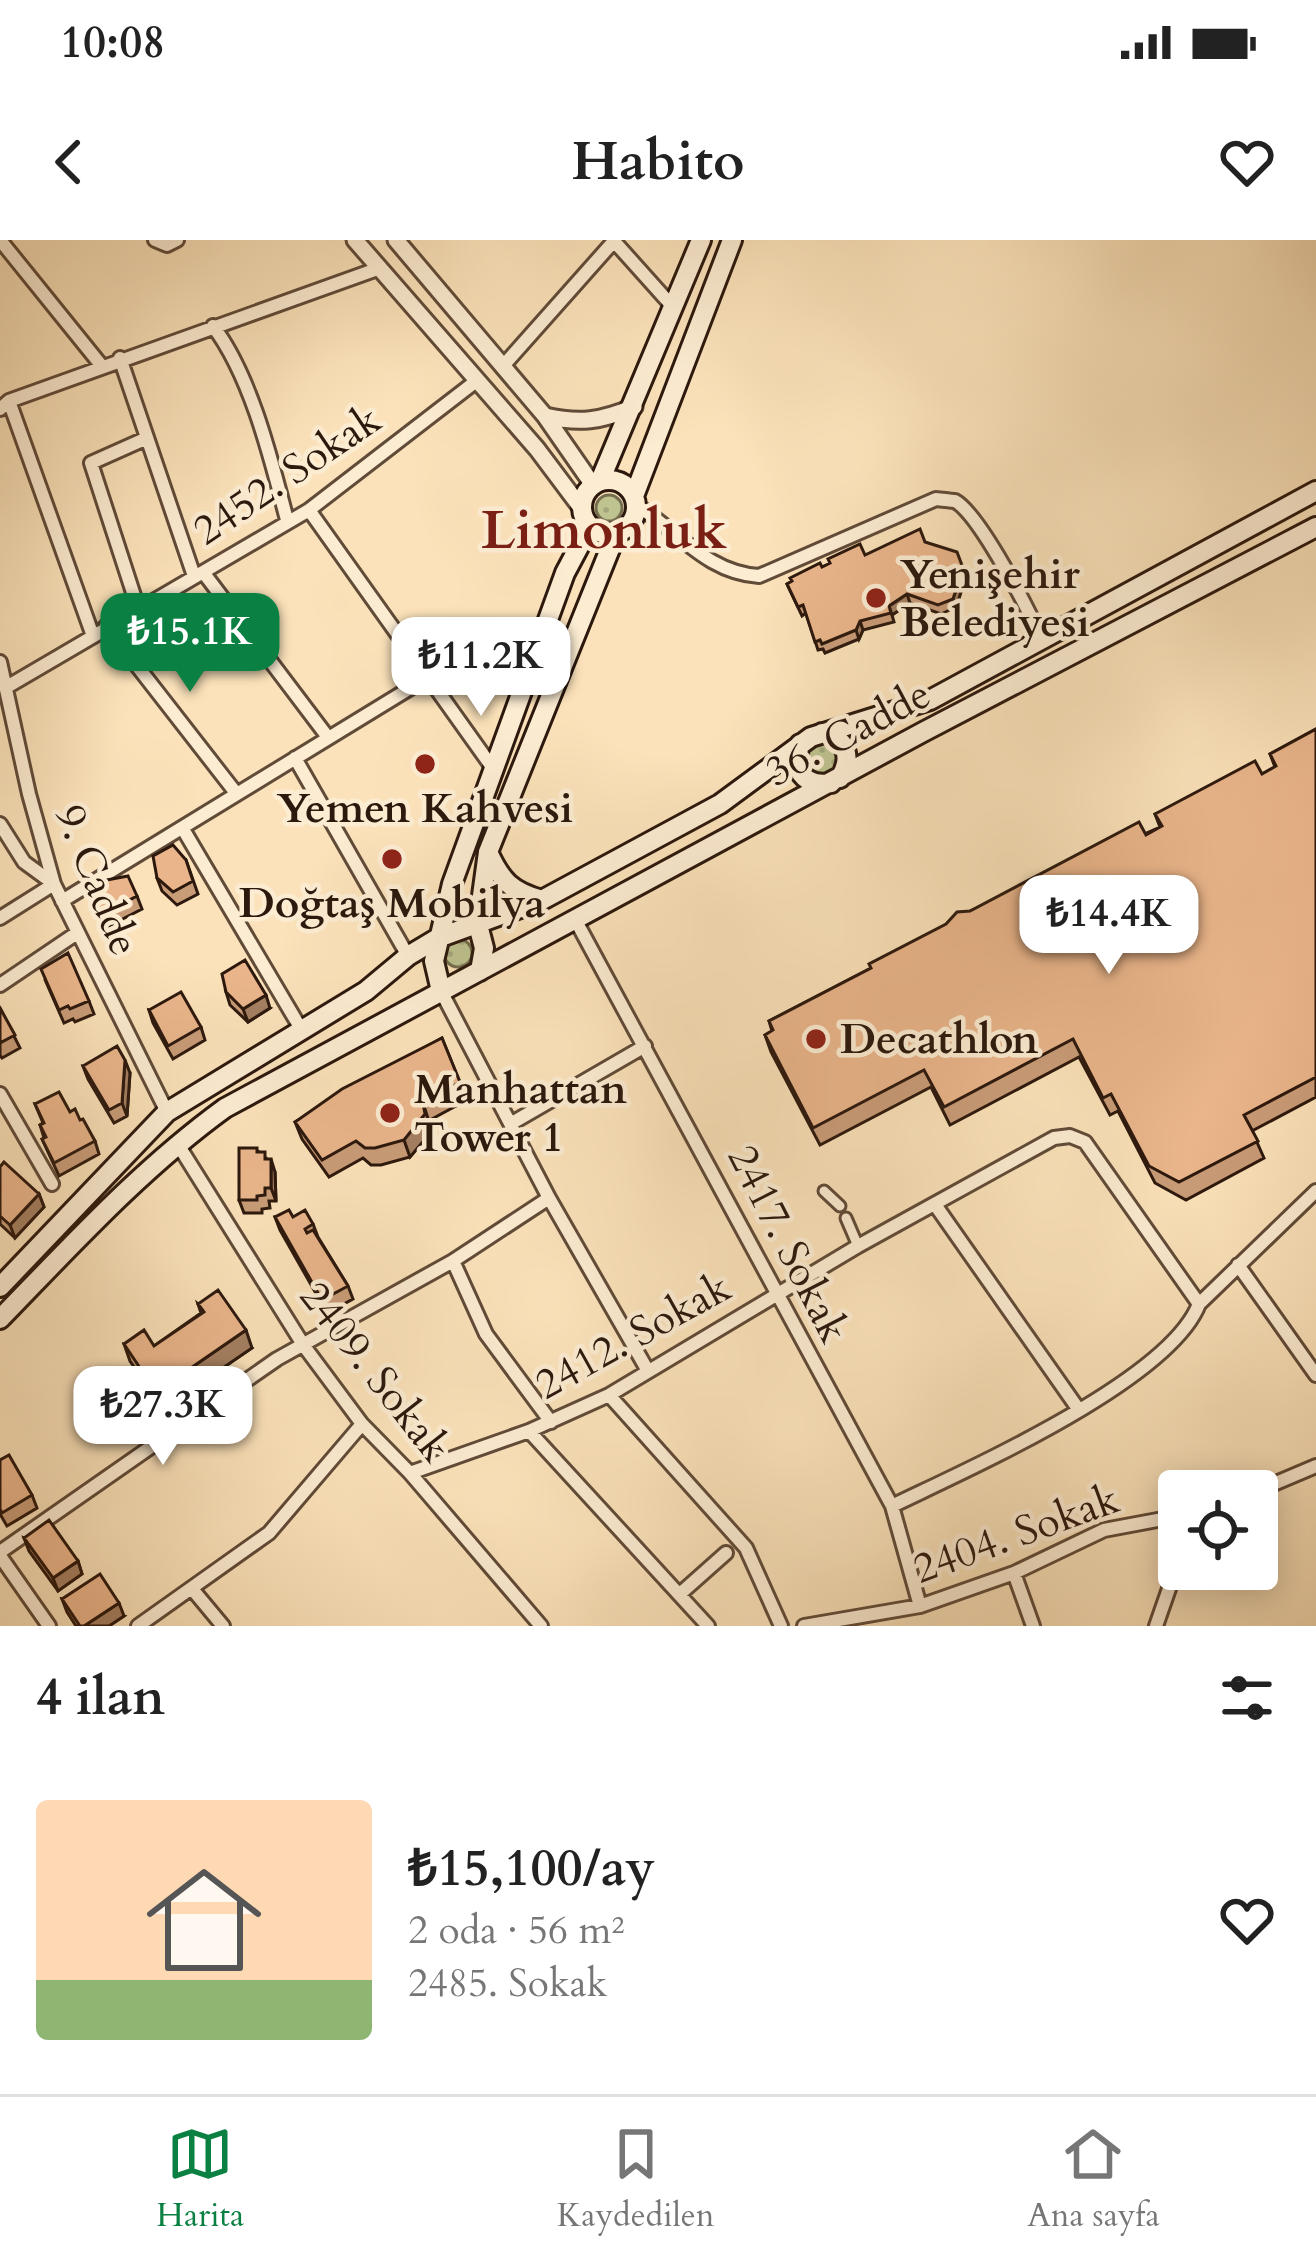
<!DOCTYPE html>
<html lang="tr">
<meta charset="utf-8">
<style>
:root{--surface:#fff;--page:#f2f2f2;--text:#222;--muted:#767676;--line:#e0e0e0;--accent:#0b8043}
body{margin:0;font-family:Cardo,serif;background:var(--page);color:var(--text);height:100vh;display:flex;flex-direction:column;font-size:45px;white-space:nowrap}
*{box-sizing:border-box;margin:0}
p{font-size:39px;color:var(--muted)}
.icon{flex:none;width:66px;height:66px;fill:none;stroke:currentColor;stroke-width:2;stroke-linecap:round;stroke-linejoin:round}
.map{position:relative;height:1386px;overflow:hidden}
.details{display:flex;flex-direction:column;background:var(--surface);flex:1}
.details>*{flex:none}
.controls{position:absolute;left:1158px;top:1230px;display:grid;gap:24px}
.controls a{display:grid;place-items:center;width:120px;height:120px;border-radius:12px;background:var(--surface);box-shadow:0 6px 30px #0003;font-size:60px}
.price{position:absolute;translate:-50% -102px;padding:0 27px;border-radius:24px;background:#fff;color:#222;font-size:39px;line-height:78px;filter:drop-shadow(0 3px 6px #0008)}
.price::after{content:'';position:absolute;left:50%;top:72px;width:36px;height:27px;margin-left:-18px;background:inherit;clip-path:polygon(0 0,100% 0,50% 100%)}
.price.on{background:var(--accent);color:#fff}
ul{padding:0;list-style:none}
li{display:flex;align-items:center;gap:36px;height:300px;padding:0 36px}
li span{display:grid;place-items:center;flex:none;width:336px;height:240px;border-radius:12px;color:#555}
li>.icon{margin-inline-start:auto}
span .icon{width:144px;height:144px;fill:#fffc;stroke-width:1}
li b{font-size:51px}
h2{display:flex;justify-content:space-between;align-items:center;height:144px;padding:0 36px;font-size:51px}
.status{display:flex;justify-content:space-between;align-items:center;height:84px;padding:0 60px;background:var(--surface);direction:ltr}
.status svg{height:33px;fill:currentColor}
header{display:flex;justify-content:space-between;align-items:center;height:156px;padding:0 36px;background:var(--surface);font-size:54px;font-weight:700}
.dock{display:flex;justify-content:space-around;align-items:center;height:168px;border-top:3px solid var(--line);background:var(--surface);font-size:33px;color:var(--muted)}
.dock a{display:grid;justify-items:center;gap:6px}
.dock .on{color:var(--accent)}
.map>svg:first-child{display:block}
.grass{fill:url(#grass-dots);stroke:#756e4e;stroke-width:3}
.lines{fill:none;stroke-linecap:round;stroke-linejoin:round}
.pedestrian-casing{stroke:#604a38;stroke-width:15}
.minor-casing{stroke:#604a38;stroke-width:18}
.tertiary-casing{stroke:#604a38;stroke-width:21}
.secondary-casing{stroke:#2c180d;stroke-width:24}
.pedestrian{stroke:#fcecd2;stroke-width:9}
.minor{stroke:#fcecd2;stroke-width:12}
.tertiary{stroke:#fcecd2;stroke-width:15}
.secondary{stroke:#fcecd2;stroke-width:18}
.wall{fill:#c99c78;stroke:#2c180d;stroke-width:3}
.shaded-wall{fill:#a47f61;stroke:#2c180d;stroke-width:3}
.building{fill:#eab58b;stroke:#2c180d;stroke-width:3}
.poi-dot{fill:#8f2418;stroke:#fcecd2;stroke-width:4.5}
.labels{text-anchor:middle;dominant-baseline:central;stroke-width:9;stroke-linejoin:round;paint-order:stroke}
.street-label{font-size:42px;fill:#2c180d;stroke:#fcecd2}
.poi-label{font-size:42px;font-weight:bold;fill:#2c180d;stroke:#fcecd2;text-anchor:start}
.district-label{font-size:54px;font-weight:bold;fill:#7a1f14;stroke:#fcecd2}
</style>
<div class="status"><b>10:08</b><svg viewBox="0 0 49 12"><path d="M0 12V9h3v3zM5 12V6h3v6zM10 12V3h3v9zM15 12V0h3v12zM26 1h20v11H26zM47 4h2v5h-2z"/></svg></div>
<header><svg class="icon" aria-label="back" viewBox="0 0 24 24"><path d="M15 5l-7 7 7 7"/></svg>Habito<svg class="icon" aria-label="heart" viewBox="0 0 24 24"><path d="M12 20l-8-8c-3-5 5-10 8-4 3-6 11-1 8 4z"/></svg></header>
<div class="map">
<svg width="1316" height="1386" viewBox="0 0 1316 1386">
<defs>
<pattern id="grass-dots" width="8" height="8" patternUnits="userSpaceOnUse" patternTransform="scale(3)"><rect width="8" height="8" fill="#bec390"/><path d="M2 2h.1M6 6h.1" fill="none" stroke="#a3a77b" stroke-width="1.8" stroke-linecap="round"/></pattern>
</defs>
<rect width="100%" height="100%" fill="#fbe2ba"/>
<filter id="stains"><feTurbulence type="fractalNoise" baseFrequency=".00167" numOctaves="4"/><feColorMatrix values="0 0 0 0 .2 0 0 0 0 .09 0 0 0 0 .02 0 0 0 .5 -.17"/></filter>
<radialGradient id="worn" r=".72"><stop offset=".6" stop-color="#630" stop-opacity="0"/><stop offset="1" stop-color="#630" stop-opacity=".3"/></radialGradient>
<path class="grass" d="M596 268a13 13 0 1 1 26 0a13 13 0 1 1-26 0Z
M807 518a16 16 0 1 1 32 0a16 16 0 1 1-32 0Z
M444 713a14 14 0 1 1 28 0a14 14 0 1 1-28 0Z"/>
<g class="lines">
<defs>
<path id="pedestrian" d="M824,951L840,966
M846,978L858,1006"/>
<path id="minor" d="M0,0L101,125
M155,0L167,5L177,0
M613,0L673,67
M213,86C251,136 271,219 287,280
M120,118L194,336
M503,126L614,1
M9,161L93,396
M0,169L9,161L380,28
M636,265C678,291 707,333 759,336L936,259C937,259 953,261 955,261C979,274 1029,370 1040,397
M309,270L492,527
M203,332L327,496
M138,368L91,223L147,198
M106,386L236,553
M0,422L29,554L54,644L167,872
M5,448L309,270L475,142
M295,518L408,716
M0,584L24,622L54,644L0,678
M183,589L301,789
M62,661L430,436
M576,681L892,1266L920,1366
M0,745L77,693
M441,751L549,958L648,1131
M0,854L52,944
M512,883L645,806
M177,903L304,1106L362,1184L410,1233L541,1386
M936,966L1079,1170
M453,1021L486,1094L551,1182
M1238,1025L1316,1135
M609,1155L746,1308L781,1386
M529,1191L708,1386
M410,1233L529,1191L609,1155L858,1006L1054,898L1070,896L1085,902L1199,1064
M1257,1251L1316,1226
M892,1266C968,1229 1169,1141 1199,1064L1316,951
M0,1312L277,1119L453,1021L549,958
M0,1316L49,1386
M1014,1333L1033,1386
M193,1350L223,1386
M681,1353L726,1313
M138,1386L269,1293L362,1184
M804,1386L920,1366L1014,1333L1104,1290L1179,1276
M1156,1386L1179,1320"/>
<path id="tertiary" d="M355,0L537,209L582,269
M396,0L545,176L593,245
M545,176C580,184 601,181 634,167"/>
<path id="secondary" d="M582 267a27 27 0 1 1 54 0a27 27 0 1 1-54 0Z
M600,241L701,0
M634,256L732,0
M822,493C846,497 853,517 840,538
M800,504L796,522C801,540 813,546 831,543
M488,612C501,641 512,652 542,660
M480,731L484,708L478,685L488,612L616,294
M441,751L434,721L452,644L565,333L590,286
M0,1047L167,872L366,751L408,716L438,698L542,660L720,564L811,497L930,460L1316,251
M0,1079C72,1005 141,929 225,868L923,492L1316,287"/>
</defs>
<use href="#pedestrian" class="pedestrian-casing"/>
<use href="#minor" class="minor-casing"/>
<use href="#tertiary" class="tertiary-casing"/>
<use href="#secondary" class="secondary-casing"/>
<use href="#pedestrian" class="pedestrian"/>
<use href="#minor" class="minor"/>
<use href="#tertiary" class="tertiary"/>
<use href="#secondary" class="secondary"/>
</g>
<path class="wall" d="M925,302L966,337L956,367L941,374L910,363L892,375L894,382L863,390L859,399L825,413L823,409L818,410L806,373L802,376L787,344L822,327Z
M1316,489V857L1252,891L1264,918L1186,960L1155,943L1118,871L1110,875L1079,817L950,885L931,847L820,905L771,812L765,795L772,791L769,781L871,728L970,671L1160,587L1155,574L1262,534L1275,527L1270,514Z
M186,620L198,654L177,665L162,651L157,638Z
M92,654L137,656L142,669L107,687Z
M46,742L89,761L94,774L75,782L73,779L64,783Z
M226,752L270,768L248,782L230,765Z
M0,768L20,808L2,818L0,815Z
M149,770L201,787L205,800L173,819L153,783Z
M442,798L467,860L430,880L432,891L410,917L381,925H371L363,918L329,937L302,899L295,882Z
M83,826L130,833L127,876L114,883L88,839Z
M35,864L70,872L80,880L95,901L99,914L59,936L42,899L44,898L40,885L43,883Z
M259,912L267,919L275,932L276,961H269L270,968L262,969V973H244L239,960Z
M0,927L39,954L44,967L15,998L0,984Z
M275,977H293L313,984L318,997L348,1046L353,1059L327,1073L280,990Z
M198,1064L252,1108L163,1169L130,1121L124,1104L154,1106L201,1073Z
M0,1220L32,1255L37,1268L7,1286L0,1274Z
M24,1298L78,1321L82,1334L58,1351L29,1311Z
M62,1359L124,1376L109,1386H76L67,1372Z"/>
<path class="shaded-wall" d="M963,328L966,337L956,367L953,359Z
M907,354L910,363L892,375L889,366Z
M860,381L863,390L859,399L856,390Z
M266,755L270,768L248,782L243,769Z
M125,820L130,833L127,876L122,863Z
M423,863L432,891L410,917L404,900Z
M271,919L275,932L276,961L271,948Z
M39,954L44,967L15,998L10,985Z
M246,1090L252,1108L163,1169L156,1152Z
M78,1321L82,1334L58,1351L53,1338Z
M119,1363L124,1376L109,1386H84Z"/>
<path class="building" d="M920,289L925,302L957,312L963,328L953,359L938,365L907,354L889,366L891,373L860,381L856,390L822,404L820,400L815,402L803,365L798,367L787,344L792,341L790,338L820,323L822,327L830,323L828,319L860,304L865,315Z
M1316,489V837L1244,875L1258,901L1179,942L1149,926L1111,854L1103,858L1073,799L944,867L924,830L813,888L765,795L773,790L769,781L871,728L869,724L946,684L957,672L970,671L1139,582L1146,595L1162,586L1155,574L1255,521L1262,534L1276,526L1270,514Z
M173,605L186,620L193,641L173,652L157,638L153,616Z
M128,636L137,656L102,674L92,654L107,640Z
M68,713L89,761L70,769L68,766L59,770L41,729Z
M245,720L266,755L243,769L226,752L222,734Z
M181,752L201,787L168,806L149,770Z
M0,768L15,795L0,803Z
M442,798L460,842L423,863L425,874L404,900L375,908H365L356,901L322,920L295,882L342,849Z
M117,806L125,820L122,863L109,870L83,826Z
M59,852L70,872L75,869L80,880L83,879L95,901L54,923L42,899L46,897L40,885L44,883L35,864Z
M239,908H257V912H265V919H271V948H265V955L257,956V960H239Z
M4,922L39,954L10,985L0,976V927Z
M289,970L293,977L305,970L313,984L305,989L307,993L313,990L348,1046L322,1060L275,977Z
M218,1050L246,1090L156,1152L124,1104L144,1090L154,1106L204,1072L198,1064Z
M9,1215L32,1255L2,1273L0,1269V1220Z
M49,1280L78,1321L53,1338L24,1298Z
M100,1334L119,1363L84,1386H80L62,1359Z"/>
<g class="poi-dot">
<circle cx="876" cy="358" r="12"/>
<circle cx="425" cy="524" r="12"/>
<circle cx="392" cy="619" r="12"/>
<circle cx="816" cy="799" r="12"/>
<circle cx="390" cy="873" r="12"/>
</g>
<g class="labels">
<g class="street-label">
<text transform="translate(287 235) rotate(-34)">2452. Sokak</text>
<text transform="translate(848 493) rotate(-28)">36. Cadde</text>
<text transform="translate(97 640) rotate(68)">9. Cadde</text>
<text transform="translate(788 1004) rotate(63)">2417. Sokak</text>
<text transform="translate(633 1096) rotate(-29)">2412. Sokak</text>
<text transform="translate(375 1132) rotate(52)">2409. Sokak</text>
<text transform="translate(1016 1294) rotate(-20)">2404. Sokak</text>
</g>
<g class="poi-label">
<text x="900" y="334">Yenişehir<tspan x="900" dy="48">Belediyesi</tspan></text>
<text x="425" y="568" text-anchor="middle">Yemen Kahvesi</text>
<text x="392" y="663" text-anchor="middle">Doğtaş Mobilya</text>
<text x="840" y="799">Decathlon</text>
<text x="414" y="849">Manhattan<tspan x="414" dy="48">Tower 1</tspan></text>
</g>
<g class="district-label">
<text x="604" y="291">Limonluk</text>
</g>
</g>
<rect width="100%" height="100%" filter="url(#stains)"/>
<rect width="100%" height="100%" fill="url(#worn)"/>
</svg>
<div class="controls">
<a><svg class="icon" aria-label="locate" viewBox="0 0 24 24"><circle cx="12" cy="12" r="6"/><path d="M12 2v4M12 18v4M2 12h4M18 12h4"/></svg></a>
</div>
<b class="price on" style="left:190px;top:455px">₺15.1K</b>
<b class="price" style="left:481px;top:479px">₺11.2K</b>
<b class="price" style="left:1109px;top:737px">₺14.4K</b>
<b class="price" style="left:163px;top:1228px">₺27.3K</b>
</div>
<section class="details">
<h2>4 ilan<svg class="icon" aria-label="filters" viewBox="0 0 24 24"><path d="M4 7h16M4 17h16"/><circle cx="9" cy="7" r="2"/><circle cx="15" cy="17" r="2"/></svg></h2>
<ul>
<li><span style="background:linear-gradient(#ffd9b3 75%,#8fb573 0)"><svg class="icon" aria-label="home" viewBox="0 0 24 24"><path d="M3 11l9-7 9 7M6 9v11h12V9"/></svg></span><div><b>₺15,100/ay</b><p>2 oda · 56 m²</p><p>2485. Sokak</p></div><svg class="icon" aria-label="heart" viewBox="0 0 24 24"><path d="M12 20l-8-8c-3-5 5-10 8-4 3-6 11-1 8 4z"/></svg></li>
</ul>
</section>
<nav class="dock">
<a class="on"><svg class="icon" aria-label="map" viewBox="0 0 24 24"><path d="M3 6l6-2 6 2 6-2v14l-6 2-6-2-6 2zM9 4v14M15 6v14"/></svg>Harita</a>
<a><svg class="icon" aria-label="saved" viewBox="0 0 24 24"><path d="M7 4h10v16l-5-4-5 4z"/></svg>Kaydedilen</a>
<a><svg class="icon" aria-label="home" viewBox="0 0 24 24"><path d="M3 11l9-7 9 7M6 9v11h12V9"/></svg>Ana sayfa</a>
</nav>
